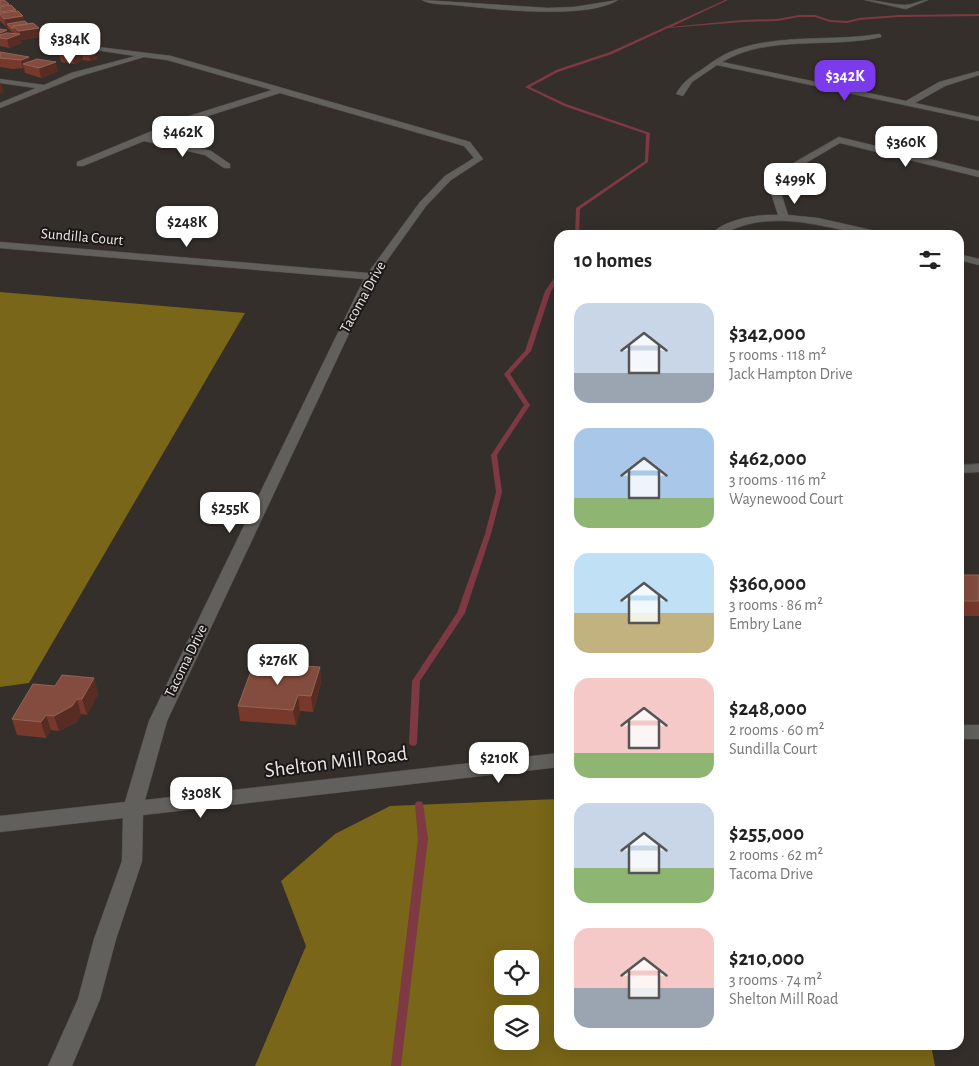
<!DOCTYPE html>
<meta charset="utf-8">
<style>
:root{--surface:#fff;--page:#f6f6f6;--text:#222;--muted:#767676;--accent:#7c3aed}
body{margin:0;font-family:"Alegreya Sans",sans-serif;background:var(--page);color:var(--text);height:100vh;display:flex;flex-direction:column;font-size:19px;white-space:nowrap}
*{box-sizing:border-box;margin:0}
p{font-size:16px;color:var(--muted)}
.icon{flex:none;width:28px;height:28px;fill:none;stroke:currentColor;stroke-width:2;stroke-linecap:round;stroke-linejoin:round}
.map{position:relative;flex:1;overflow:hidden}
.drawer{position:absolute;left:554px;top:230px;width:410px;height:820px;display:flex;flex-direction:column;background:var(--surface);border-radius:15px;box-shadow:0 5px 20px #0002}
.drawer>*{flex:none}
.fabs{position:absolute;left:494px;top:950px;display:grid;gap:10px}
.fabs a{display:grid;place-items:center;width:45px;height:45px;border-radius:10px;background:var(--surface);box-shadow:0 5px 20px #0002;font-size:25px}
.price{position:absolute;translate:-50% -42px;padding:0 11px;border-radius:10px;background:#fff;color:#222;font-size:16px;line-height:32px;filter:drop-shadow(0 1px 2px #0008)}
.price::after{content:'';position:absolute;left:50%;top:30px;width:15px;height:11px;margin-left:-8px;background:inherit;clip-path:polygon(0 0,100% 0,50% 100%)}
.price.current{background:var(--accent);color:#fff}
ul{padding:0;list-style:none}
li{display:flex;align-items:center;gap:15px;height:125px;padding:0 20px}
li span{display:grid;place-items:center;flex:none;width:140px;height:100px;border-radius:15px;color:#555}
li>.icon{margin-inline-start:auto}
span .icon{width:60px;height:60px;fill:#fffc;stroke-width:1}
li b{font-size:21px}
h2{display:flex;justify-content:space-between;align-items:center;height:60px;padding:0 20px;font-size:21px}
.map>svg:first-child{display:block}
.forest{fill:#796618;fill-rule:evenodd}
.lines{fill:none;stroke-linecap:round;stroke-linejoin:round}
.stream{fill:#7e3942;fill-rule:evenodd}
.minor-casing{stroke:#524c49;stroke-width:1}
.minor{fill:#62605d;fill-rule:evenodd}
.wall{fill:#76392b}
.shaded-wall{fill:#572d23}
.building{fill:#834c3f;stroke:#936459}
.labels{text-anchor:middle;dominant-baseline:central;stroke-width:4;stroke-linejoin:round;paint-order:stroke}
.far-street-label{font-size:15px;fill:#ece7e5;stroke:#1a1716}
.near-street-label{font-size:21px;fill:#ece7e5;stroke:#1a1716}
</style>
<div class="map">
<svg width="979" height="1066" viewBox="0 0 979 1066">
<rect width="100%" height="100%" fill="#352f2b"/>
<path class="forest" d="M0,292L245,313L29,683L0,687Z
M559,799V1045H931L935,1066H255L306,946L281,881L335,834L390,806ZM502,959H530V986H502ZM502,1014H530V1041H502Z"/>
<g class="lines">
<path class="stream" d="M725,0H728L671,27L742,20L777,19L799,15H815L830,20L847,21L859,18L898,15L979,14V16L898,17L859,20L847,23L830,22L815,17H799L777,21L742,22L668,28L612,54L558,72L530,87L566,104L650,133L648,162L580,209L579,235H575L576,208L645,161L646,134L564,106L525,87L556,70L610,52Z
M557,274H559V279L551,291L531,351L510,374L530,405L497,455L502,492L491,534L465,613L420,681L417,743L416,745L413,746L410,745L409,743L412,681L457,613L485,534L496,492L491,455L524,405L504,374L525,351L545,291Z
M419,801L422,802L423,804L428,839L401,1066H391L418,839L415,804L416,802Z"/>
<defs>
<path id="minor" d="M422,0L548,8L574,7L618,0C587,20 493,9 455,5C445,4 430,5 422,0Z
M865,0C878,0 892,5 905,5C913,5 920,0 928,0L906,9Z
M879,34L881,35V37C830,49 769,34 722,62L906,101L939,82L979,71V75L945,86L915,103L979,117V121L717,65L692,82L683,96L676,94C683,81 692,76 704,68C712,62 721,56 730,52C776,33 831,42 879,34Z
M90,46L171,56L470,142L483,159L451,180L426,206L376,276L167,721L145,800L559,753V767L143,815L142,861L116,939L100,999L72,1066H48L78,999L94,939L122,861L123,818L0,832V816L125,802L149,721L364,279L0,248V242L368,273L420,202L445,176L474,158L464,146L280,93L192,121L152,137L211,151L230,164V168H224L205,155L144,141L83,166H77V162L186,117L272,90L167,60L144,57L77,77L0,108V103L36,88L0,83V79L44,85L71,73L136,56L88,49L87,48Z
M839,137L979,171V177L840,143L785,175L781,193L788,215L818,218L884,233L885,235C847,235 812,219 773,221C762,221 750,223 739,227C727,231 724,235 710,235C725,219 757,214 778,215L771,193L778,172Z
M959,254L979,259V265L959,260Z
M979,464V472L959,473V465Z
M959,725H979V739H959Z"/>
</defs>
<use href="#minor" class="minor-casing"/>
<use href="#minor" class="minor"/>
</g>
<path class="wall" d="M0,0L9,4L10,5L16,10V11L23,16L24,21L39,28L41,37L21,40L22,43L9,48L0,46V29L8,33L14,34L0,21Z
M95,50L97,59L90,61L83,60L74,64L61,62L59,53Z
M0,52L30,61L58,71L41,78L25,73L24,68L13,69L0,67Z
M959,575H979V616H959Z
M320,667L321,683L313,712L300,711L296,725L240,721L238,706Z
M94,678L98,694L87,715L81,714L77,722L59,731L51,730L46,738L17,735L12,719L55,686Z"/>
<path class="shaded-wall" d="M0,2L9,4L11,11L16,10L18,17L23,16L25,24H7L8,27H6L4,19L0,14Z
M39,28L41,37L21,40L22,43L9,48L7,39L0,38V33L7,30L9,38L19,34V31Z
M95,50L97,59L90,61L89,52Z
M82,51L83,60L74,64L73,55Z
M29,57L31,66L23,64L24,68L23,69L21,60Z
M56,62L58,71L41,78L39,68Z
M1,83L4,93L0,94V84Z
M320,667L321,683L313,712L311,696Z
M94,678L98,694L87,715L82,699Z
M298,695L300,711L296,725L293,710Z
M77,699L81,714L77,722L59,731L54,716Z
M46,715L51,730L46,738L41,722Z"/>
<path class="building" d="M0,0H4L9,4L0,6Z
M11,5L16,10L0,12V7Z
M18,11L23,16L4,19L0,14V13Z
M25,21L28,24L13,26V29L7,24Z
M33,23L39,28L19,31L13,26Z
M0,29L7,30L0,33Z
M7,33L20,34L7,39L0,38V35Z
M76,47L95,50L89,52L82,51L73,55L59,53Z
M0,52L29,57L21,60L11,59L0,58Z
M37,59L56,62L39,68L23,64Z
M959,575H979V601H959Z
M254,663L320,667L311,696L298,695L293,710L238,706Z
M62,675L94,678L82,699H77L72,706L54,716L46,715L41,722L12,719L33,684L55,686Z"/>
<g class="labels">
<g class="far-street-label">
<text transform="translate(82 237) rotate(5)">Sundilla Court</text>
<text transform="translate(363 297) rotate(-61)">Tacoma Drive</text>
<text transform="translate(186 661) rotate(-64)">Tacoma Drive</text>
</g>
<g class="near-street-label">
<text transform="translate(336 762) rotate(-7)">Shelton Mill Road</text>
</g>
</g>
</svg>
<div class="fabs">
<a><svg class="icon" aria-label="locate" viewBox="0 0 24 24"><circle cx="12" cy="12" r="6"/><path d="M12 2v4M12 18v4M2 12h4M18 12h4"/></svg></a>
<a><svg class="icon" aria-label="layers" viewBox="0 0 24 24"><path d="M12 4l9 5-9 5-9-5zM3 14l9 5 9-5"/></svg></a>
</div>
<b class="price" style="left:70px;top:65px">$384K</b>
<b class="price current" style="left:845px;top:102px">$342K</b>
<b class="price" style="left:183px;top:158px">$462K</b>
<b class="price" style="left:906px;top:168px">$360K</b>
<b class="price" style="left:795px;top:205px">$499K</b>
<b class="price" style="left:187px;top:248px">$248K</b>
<b class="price" style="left:230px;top:534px">$255K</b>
<b class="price" style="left:278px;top:686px">$276K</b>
<b class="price" style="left:499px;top:784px">$210K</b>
<b class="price" style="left:201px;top:819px">$308K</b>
<section class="drawer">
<h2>10 homes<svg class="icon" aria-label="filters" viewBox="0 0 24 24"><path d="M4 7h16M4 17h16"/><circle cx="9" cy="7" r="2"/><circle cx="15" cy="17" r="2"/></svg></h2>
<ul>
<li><span style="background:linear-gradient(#c9d6e8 70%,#9aa5b1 0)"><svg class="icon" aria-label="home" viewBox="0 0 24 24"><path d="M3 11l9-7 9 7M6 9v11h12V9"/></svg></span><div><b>$342,000</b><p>5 rooms · 118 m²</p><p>Jack Hampton Drive</p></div></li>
<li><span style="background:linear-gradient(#a9c7e8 70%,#8fb573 0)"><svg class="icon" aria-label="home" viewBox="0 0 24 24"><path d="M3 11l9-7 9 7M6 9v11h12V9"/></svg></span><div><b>$462,000</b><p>3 rooms · 116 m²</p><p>Waynewood Court</p></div></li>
<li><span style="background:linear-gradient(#bfe0f5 60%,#c2b280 0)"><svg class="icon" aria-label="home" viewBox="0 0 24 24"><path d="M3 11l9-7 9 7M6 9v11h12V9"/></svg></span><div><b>$360,000</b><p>3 rooms · 86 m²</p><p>Embry Lane</p></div></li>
<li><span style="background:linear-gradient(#f6c9c9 75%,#8fb573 0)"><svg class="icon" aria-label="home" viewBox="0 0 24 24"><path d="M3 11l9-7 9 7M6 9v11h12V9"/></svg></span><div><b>$248,000</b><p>2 rooms · 60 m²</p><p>Sundilla Court</p></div></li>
<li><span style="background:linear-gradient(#c9d6e8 65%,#8fb573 0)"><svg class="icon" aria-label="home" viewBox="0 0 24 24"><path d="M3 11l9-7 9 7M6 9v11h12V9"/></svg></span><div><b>$255,000</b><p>2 rooms · 62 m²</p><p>Tacoma Drive</p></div></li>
<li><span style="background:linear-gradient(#f6c9c9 60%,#9aa5b1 0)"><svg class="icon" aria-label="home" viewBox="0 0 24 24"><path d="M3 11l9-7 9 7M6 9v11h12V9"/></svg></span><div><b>$210,000</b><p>3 rooms · 74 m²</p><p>Shelton Mill Road</p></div></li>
</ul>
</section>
</div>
